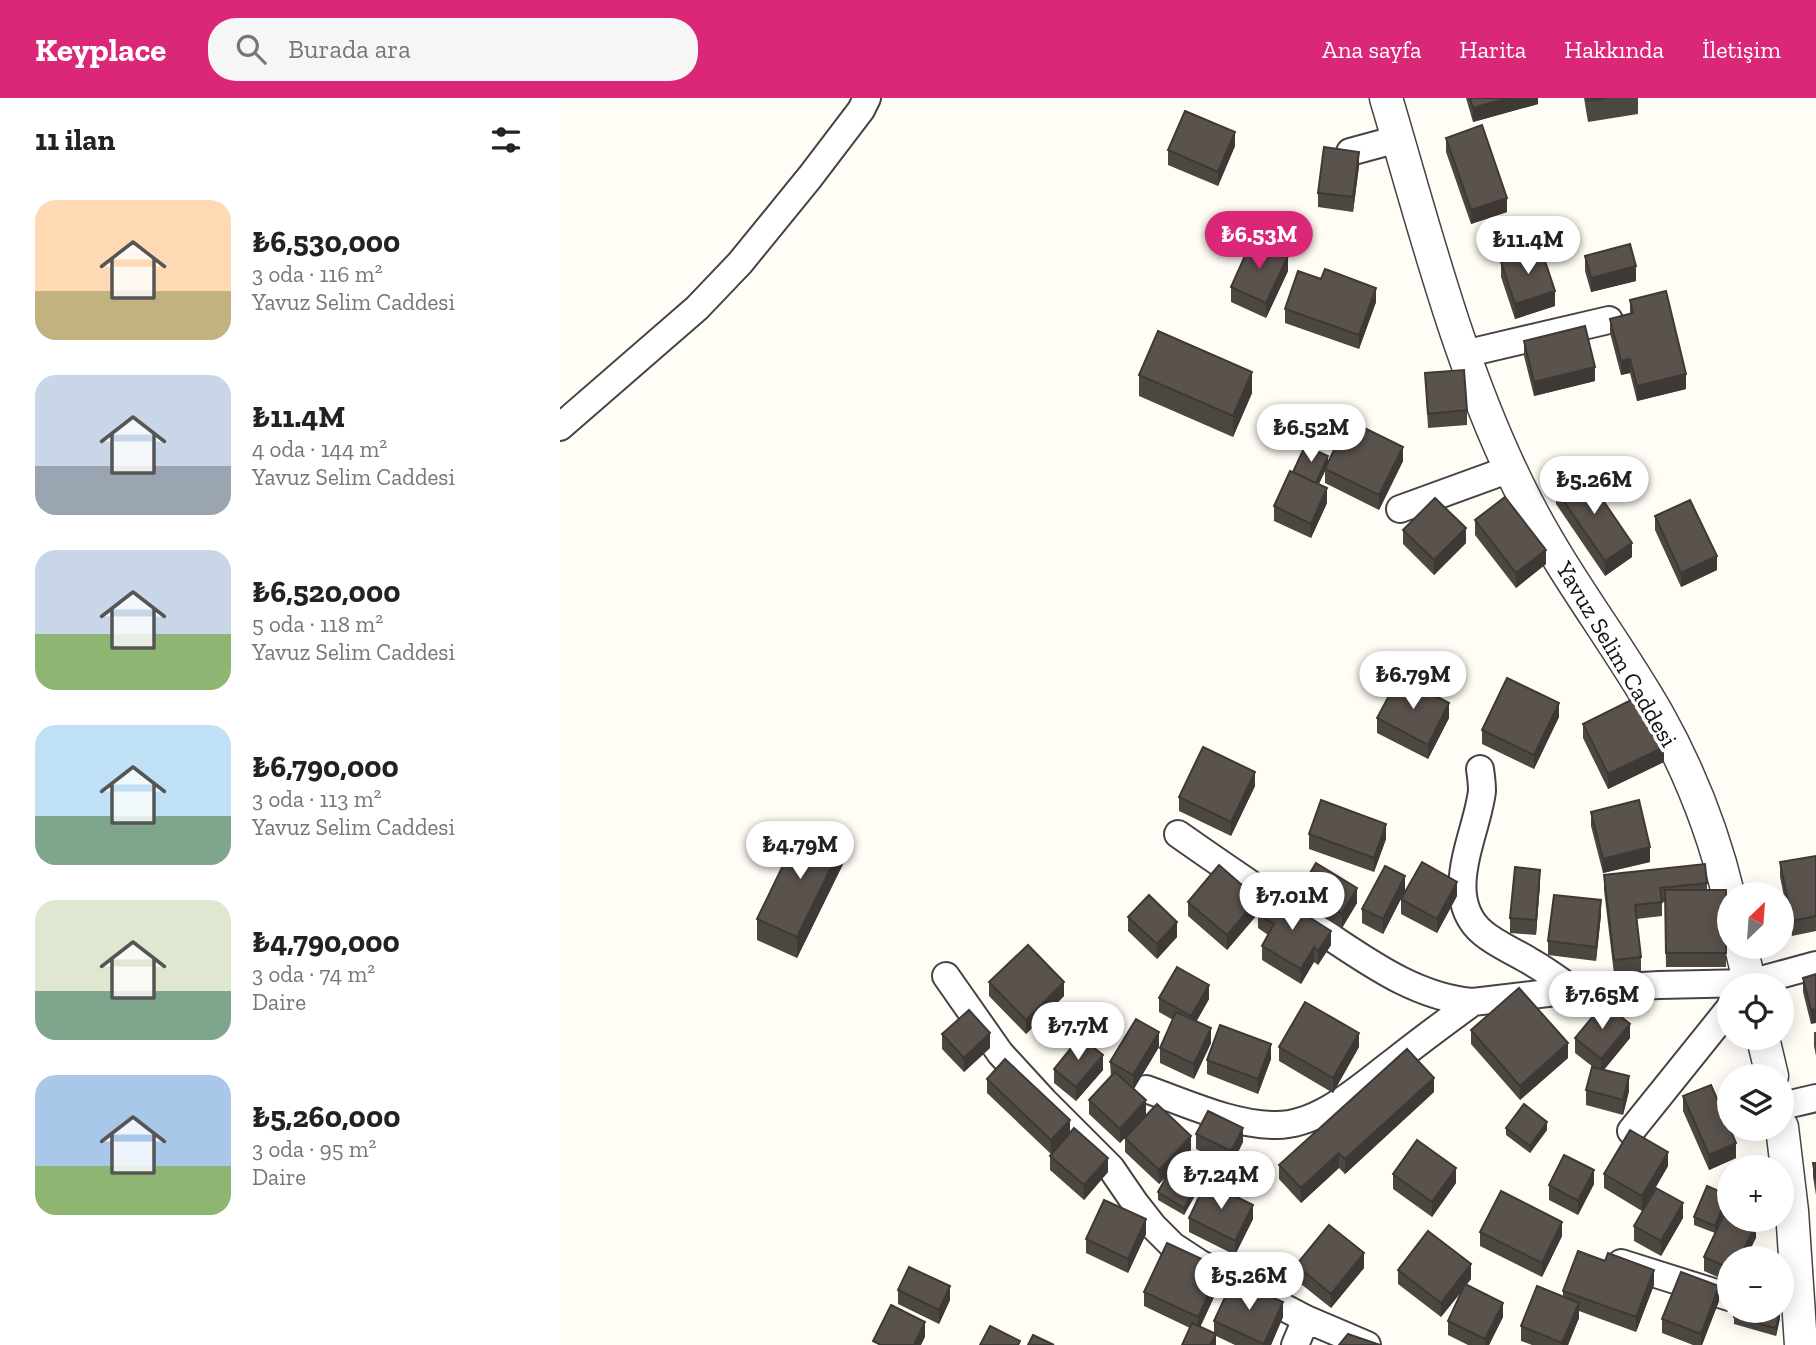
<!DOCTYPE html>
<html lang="tr">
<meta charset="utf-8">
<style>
:root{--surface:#fff;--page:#f6f6f6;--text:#222;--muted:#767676;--accent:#db2777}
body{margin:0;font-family:"Zilla Slab",serif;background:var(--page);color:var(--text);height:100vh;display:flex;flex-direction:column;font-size:26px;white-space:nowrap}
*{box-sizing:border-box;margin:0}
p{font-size:23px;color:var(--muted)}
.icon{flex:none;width:38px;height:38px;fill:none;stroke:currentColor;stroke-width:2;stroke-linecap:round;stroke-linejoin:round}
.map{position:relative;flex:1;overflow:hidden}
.sheet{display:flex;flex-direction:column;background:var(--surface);width:560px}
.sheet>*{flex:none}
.needle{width:46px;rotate:25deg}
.fabs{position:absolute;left:1157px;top:784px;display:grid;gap:14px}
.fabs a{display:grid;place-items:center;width:77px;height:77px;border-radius:50%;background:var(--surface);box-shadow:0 4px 18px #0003;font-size:35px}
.price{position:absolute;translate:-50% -60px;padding:0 16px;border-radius:24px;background:#fff;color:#222;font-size:23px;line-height:46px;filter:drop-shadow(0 2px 4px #0008)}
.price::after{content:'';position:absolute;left:50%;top:42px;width:21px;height:16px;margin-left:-10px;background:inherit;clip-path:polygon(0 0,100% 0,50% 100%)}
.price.selected{background:var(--accent);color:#fff}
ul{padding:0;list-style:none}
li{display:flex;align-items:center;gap:21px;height:175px;padding:0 35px}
li span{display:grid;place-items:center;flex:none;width:196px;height:140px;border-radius:21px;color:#555}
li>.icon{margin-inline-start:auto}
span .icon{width:84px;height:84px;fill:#fffc;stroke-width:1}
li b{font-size:30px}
h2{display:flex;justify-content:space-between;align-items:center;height:84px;padding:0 35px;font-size:30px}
header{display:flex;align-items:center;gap:42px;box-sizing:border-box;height:98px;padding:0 35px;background:var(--accent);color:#fff}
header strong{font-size:33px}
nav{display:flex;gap:38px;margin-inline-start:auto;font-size:24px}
.search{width:490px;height:63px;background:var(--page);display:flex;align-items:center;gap:18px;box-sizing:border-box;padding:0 24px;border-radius:28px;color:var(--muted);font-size:26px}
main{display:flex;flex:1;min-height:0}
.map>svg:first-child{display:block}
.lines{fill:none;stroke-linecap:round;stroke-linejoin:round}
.minor-casing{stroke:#444;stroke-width:30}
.tertiary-casing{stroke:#444;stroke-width:35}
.minor{stroke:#fff;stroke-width:26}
.tertiary{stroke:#fff;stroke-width:32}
.wall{fill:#4d4742}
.shaded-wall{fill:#3f3936}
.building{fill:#5a524d;stroke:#3f3936;stroke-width:2}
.labels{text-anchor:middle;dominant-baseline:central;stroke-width:7;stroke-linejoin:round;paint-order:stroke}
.street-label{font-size:24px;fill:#111;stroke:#fff}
</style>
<header>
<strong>Keyplace</strong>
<div class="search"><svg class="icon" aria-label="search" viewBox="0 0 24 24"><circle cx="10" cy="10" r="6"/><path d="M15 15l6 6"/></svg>Burada ara</div>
<nav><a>Ana sayfa</a><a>Harita</a><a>Hakkında</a><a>İletişim</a></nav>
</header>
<main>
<section class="sheet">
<h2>11 ilan<svg class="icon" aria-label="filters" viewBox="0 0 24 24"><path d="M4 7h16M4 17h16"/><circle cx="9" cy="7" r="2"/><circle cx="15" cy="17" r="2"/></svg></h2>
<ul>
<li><span style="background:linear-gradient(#ffd9b3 65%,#c2b280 0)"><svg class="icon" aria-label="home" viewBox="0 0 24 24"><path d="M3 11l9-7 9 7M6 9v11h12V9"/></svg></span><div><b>₺6,530,000</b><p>3 oda · 116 m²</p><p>Yavuz Selim Caddesi</p></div></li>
<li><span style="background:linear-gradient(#c9d6e8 65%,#9aa5b1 0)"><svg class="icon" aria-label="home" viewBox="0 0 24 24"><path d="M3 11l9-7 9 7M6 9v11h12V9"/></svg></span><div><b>₺11.4M</b><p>4 oda · 144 m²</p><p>Yavuz Selim Caddesi</p></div></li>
<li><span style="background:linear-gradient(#c9d6e8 60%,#8fb573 0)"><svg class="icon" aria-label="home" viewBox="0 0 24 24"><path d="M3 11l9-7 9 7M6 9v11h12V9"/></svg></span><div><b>₺6,520,000</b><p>5 oda · 118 m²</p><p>Yavuz Selim Caddesi</p></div></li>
<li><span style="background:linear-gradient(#bfe0f5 65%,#7fa58c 0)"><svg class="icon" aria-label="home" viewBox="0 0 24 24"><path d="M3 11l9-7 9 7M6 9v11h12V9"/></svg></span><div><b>₺6,790,000</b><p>3 oda · 113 m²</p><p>Yavuz Selim Caddesi</p></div></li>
<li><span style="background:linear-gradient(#dfe7d0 65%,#7fa58c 0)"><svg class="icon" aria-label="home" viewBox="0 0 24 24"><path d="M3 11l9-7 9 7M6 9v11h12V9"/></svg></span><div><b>₺4,790,000</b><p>3 oda · 74 m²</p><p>Daire</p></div></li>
<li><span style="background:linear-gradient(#a9c7e8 65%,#8fb573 0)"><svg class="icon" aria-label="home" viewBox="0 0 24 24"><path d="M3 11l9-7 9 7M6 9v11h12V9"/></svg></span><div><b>₺5,260,000</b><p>3 oda · 95 m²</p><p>Daire</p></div></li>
</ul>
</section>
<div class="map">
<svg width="1256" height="1247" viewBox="0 0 1256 1247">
<rect width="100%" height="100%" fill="#fffdf5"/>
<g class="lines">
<defs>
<path id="minor" d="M790,54L838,41
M904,256L1049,222
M0,329L137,210L180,165L250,79L301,12L307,0
M840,411L950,371
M920,671C921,678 922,686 922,693C917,737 880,799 923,835C936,846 953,853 968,862C984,871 998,881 1013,892
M618,736C665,769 712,801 760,832C807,863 855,899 913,904L1013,892L1099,887L1190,885L1256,867
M386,878L440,955L484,1003L551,1070L575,1105L593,1128L613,1148L639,1165L746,1221L807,1247
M586,991C626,1005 673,1027 715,1027C760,1028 802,987 836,962C861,942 887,923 913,904
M1222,1008L1256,1000
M1071,1033L1169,911
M1061,1165L1169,1199
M735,1247L746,1221"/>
<path id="tertiary" d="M826,0C866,135 902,280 967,405C1005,479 1057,545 1098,617C1130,674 1154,736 1169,799
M1181,849L1190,887
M1203,940L1212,978
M1222,1029L1232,1113L1241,1247"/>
</defs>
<use href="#minor" class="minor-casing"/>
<use href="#tertiary" class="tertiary-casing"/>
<use href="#minor" class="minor"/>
<use href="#tertiary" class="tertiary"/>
</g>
<path class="wall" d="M906,0H978V6L913,24Z
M1024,0H1078V16L1028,24Z
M886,40L947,114L911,126L886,54Z
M675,48L658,88L608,67V52Z
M799,68L793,114L758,109V95Z
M1025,158L1076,183L1031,194L1025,173Z
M941,164L995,208L955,221L941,179Z
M728,173L706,220L671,204V189Z
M1070,202L1126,291L1077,303L1070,275L1061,277L1050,235V221L1070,216Z
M816,204L799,251L725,225V211Z
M964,243L1035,283L974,298L964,258Z
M865,275L907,312V327L868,330Z
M579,277L692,295L673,339L579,298Z
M843,363L819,412L765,385V373L759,386L767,405L751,440L714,423V408L733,374L768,364Z
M996,392L1072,459L1045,478L996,406Z
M1095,418L1157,472L1121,489L1095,432Z
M915,422L986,466L956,490L915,437Z
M843,432L906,445L874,477L843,446Z
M999,619L974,671L922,646V632Z
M817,620H889L868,661L817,635Z
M1023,626L1104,664L1048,691L1023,640Z
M695,688L671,738L619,713V699Z
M1031,714L1090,764L1043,775L1031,728Z
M749,736L826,741L814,774L749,751Z
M1256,758V833L1232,838L1220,779V764Z
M283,766L237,860L197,842V821Z
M1044,777L1147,785V792H1166V869H1106L1105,804H1102V818L1076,821L1081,859V873L1054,876L1044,792Z
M980,786L976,837L950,835V820Z
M740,792L797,805L782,830L740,806Z
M845,793L823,836L802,825V811Z
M897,798L877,835L841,816V801Z
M628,804L698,815L771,847L758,867L754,864L741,886L702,862V848L708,837L698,830V816L667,852L628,818Z
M1041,817L1036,863L988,857V843Z
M568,819L617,839L597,861L568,833Z
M1256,876L1251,926L1243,894V880Z
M429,884L504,898L466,936L429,898Z
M599,900L649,901L636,924L651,945L634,981L600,965V950L613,922L599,914Z
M911,932L1008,960L960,1002L911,946Z
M1254,934H1256V958L1254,948Z
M382,936L430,950L404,974L382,951Z
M1015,940H1070L1044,972L1069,993L1063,1017L1026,1007V992L1033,969L1015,955Z
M599,949L574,991L586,1017L560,1045L529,1016V1002L551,979L550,964Z
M719,949H799L773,995L719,963Z
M711,961L698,996L647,976V962Z
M494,971L543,972L516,1003L494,985Z
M427,981L510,1035L548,1074L524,1102L490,1072V1058L491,1056L427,995Z
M874,994L785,1076L779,1070L741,1105L719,1081V1067Z
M1123,998L1176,1060L1149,1072L1123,1013Z
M946,1030L987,1032L970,1055L946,1037Z
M636,1036L683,1044L671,1068L636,1051Z
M565,1040L631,1052L612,1072L637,1094L624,1117L598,1102V1094L608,1077L599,1086L565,1054Z
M1253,1065H1256V1097L1253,1079Z
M1108,1068L1082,1113L1044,1090V1076Z
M833,1076L896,1085L872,1119L833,1091Z
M1034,1086L1018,1117L989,1102V1087Z
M1168,1104L1155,1135L1134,1127V1119Z
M629,1120L693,1121L675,1157L629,1134Z
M1123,1120L1101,1158L1074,1143V1128Z
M920,1134L1002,1138L982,1179L920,1148Z
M586,1136L568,1175L526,1155V1141Z
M1196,1140L1169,1160V1184L1144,1173V1159Z
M736,1167L804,1170L771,1210L736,1182Z
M838,1172L911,1181L906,1187L943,1219L929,1247H908L888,1237V1223L903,1192L881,1219L838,1186Z
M661,1184L640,1229L654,1235V1223L723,1219L711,1247H675L656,1238V1247L630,1230L584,1208V1194Z
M1094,1187L1076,1234L1019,1213V1220L1008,1247H972L961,1243V1228L1003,1199V1193Z
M338,1192L390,1202L379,1226L338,1206Z
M1159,1203L1142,1247H1133L1102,1235V1221Z
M1174,1219L1220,1220L1216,1238L1174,1226Z"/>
<path class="shaded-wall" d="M948,0H978V6L913,24V10Z
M675,34V48L658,88V74Z
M799,54V68L793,114V99Z
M947,100V114L911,126V112Z
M728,158V173L706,220V205Z
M1076,168V183L1031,194V180Z
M816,190V204L799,251V237Z
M995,193V208L955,221V206Z
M1070,261V275L1061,277V263Z
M1035,269V283L974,298V284Z
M692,274V295L673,339V318Z
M1126,276V291L1077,303V288Z
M843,349V363L819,412V397Z
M768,358V366L765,371V373L753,398V391Z
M767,390V405L751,440V426Z
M906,430V445L874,477V462Z
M1072,445V459L1045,478V463Z
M986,452V466L956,490V475Z
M1157,458V472L1121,489V475Z
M889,605V620L868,661V647Z
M999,605V619L974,671V657Z
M1104,649V664L1048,691V676Z
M695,674V688L671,738V724Z
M826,726V741L814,774V760Z
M283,745V766L237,860V839Z
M1090,749V764L1043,775V761Z
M980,772V786L976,837V822Z
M845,778V793L823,836V821Z
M897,784V798L877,835V821Z
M797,790V805L782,830V816Z
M698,801V815L667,852V837Z
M1041,802V817L1036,863V849Z
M617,824V839L597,861V846Z
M771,833V847L758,867V853Z
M754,849V864L741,886V871Z
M504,884V898L466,936V922Z
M649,887V901L631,933V918Z
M1256,911V925L1251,926V912Z
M1070,926V940L1041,975V961Z
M651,930V945L634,981V966Z
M599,934V949L573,992V977Z
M430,935V950L404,974V960Z
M799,935V949L773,995V980Z
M1008,945V960L960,1002V988Z
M711,946V961L698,996V981Z
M543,957V972L516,1003V989Z
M1069,978V993L1063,1017V1002Z
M874,980V994L785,1076V1061Z
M586,1002V1017L560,1045V1031Z
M510,1022V1037L491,1056V1042Z
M987,1024V1032L970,1055V1048Z
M683,1030V1044L671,1068V1053Z
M631,1038V1052L599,1086V1072Z
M1176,1045V1060L1149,1072V1057Z
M1108,1054V1068L1082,1113V1098Z
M779,1055V1070L741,1105V1090Z
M548,1060V1074L524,1102V1087Z
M896,1070V1085L872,1119V1104Z
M1034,1072V1086L1018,1117V1103Z
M637,1087V1094L624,1117V1110Z
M1168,1097V1104L1155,1135V1128Z
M1123,1105V1120L1101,1158V1143Z
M693,1107V1121L675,1157V1143Z
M586,1121V1136L568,1175V1161Z
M1002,1124V1138L982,1179V1165Z
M1196,1125V1140L1186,1160H1180Z
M804,1155V1170L771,1210V1196Z
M911,1166V1181L881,1219V1205Z
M661,1170V1184L638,1234V1219Z
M1094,1172V1187L1076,1234V1219Z
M390,1188V1202L379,1226V1212Z
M1159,1188V1203L1142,1247H1141V1236Z
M723,1204V1219L711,1247H704Z
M943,1205V1219L929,1247H925V1241Z
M1019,1205V1220L1008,1247H1002Z
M1220,1213V1220L1216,1238V1230Z
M365,1224V1239L361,1247H354Z
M656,1236V1247H650Z"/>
<path class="building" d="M910,0H948L913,10Z
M1027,0H1047L1028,3Z
M625,13L675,34L658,74L608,52Z
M922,27L947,100L911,112L886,40Z
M764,49L799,54L793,99L758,95Z
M692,142L728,158L706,205L671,189Z
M1070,146L1076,168L1031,180L1025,158Z
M981,151L995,193L955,206L941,164Z
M765,171L816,190L799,237L725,211L738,173L761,181Z
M1106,193L1126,276L1077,288L1070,261L1061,263L1050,221L1073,215L1070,202Z
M1025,228L1035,269L974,284L964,243Z
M598,233L692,274L673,318L579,277Z
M904,272L907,312L868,316L865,275Z
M788,322L843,349L819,397L765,371Z
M745,348L768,358L756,385L733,374Z
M730,373L767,390L751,426L714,408Z
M1023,373L1072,445L1045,463L996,392Z
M945,399L986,452L956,475L915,422Z
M875,400L906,430L874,462L843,432Z
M1130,402L1157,458L1121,475L1095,418Z
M839,579L889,605L868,647L817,620Z
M947,580L999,605L974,657L922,632Z
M1079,598L1104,649L1048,676L1023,626Z
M643,649L695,674L671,724L619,699Z
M761,702L826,726L814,760L749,736Z
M1079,702L1090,749L1043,761L1031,714Z
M243,726L283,745L237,839L197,821Z
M1256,758V818L1232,823L1220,764Z
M862,764L897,784L877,821L841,801Z
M756,765L797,790L782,816L740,792Z
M1145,766L1147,785L1100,790L1102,804L1075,807L1081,859L1054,862L1044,777Z
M659,767L698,801L667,837L628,804Z
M825,768L845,778L823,821L802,811Z
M955,769L980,772L976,822L950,820Z
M1105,792H1166V855H1106Z
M711,795L771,833L758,853L754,849L741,871L702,848L714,826L698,816Z
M589,797L617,824L597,846L568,819Z
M994,797L1041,802L1036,849L988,843Z
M468,847L504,884L466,922L429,884Z
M617,869L649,887L631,918L599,900Z
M1256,876V911L1251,912L1243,880Z
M959,890L1008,945L960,988L911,932Z
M745,904L799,935L773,980L719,949Z
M1044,905L1070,926L1041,961L1015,940Z
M409,912L430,935L404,960L382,936Z
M616,914L651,930L634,966L600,950Z
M576,921L599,934L573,977L550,964Z
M660,927L711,946L698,981L647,962Z
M520,939L543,957L516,989L494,971Z
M847,951L874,980L785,1061L779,1055L741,1090L719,1067Z
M445,961L510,1022L491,1042L427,981Z
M1032,969L1069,978L1063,1002L1026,992Z
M555,974L586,1002L560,1031L529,1002Z
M1151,987L1176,1045L1149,1057L1123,998Z
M597,1006L631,1038L599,1072L565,1040Z
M964,1006L987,1024L970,1048L946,1030Z
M648,1013L683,1030L671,1053L636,1036Z
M514,1030L548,1060L524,1087L490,1058Z
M1070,1032L1108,1054L1082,1098L1044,1076Z
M857,1042L896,1070L872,1104L833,1076Z
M1004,1057L1034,1072L1018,1103L989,1087Z
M1253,1065H1256V1083Z
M611,1071L637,1087L624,1110L598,1094Z
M646,1084L693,1107L675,1143L629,1120Z
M1147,1088L1168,1097L1155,1128L1134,1119Z
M1096,1090L1123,1105L1101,1143L1074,1128Z
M941,1093L1002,1124L982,1165L920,1134Z
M544,1102L586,1121L568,1161L526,1141Z
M1166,1112L1169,1113V1122H1188L1196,1125L1180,1160H1169V1170L1144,1159Z
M769,1127L804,1155L771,1196L736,1167Z
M868,1133L911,1166L881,1205L838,1172Z
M607,1145L661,1170L638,1219L584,1194Z
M1018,1153L1045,1163L1048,1155L1094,1172L1076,1219L1003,1193Z
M349,1169L390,1188L379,1212L338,1192Z
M1121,1174L1159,1188L1141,1236L1102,1221Z
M673,1182L723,1204L704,1246L654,1223Z
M905,1186L943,1205L925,1241L888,1223Z
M977,1188L1019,1205L1002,1245L961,1228Z
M331,1207L365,1224L354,1247H321L313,1243Z
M1175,1213H1220L1216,1230L1174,1219Z
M632,1225L656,1236L650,1247H622Z
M430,1228L460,1243L458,1247H420Z
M788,1236L820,1247H779Z
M473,1237L494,1247H468Z"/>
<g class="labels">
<g class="street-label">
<text transform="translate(1057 556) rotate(59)">Yavuz Selim Caddesi</text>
</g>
</g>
</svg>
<div class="fabs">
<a><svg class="needle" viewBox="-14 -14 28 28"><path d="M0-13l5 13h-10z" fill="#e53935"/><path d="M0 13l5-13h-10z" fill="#767676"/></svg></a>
<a><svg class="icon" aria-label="locate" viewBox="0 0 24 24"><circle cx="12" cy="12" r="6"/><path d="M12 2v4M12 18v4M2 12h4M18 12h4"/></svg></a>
<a><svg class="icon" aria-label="layers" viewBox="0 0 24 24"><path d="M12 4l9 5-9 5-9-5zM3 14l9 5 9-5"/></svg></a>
<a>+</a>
<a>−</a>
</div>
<b class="price selected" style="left:699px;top:173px">₺6.53M</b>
<b class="price" style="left:968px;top:178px">₺11.4M</b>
<b class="price" style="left:751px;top:366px">₺6.52M</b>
<b class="price" style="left:1034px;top:418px">₺5.26M</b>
<b class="price" style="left:853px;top:613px">₺6.79M</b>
<b class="price" style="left:240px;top:783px">₺4.79M</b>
<b class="price" style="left:732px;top:834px">₺7.01M</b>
<b class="price" style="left:1042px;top:933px">₺7.65M</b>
<b class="price" style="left:518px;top:964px">₺7.7M</b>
<b class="price" style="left:661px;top:1113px">₺7.24M</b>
<b class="price" style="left:689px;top:1214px">₺5.26M</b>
</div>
</main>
